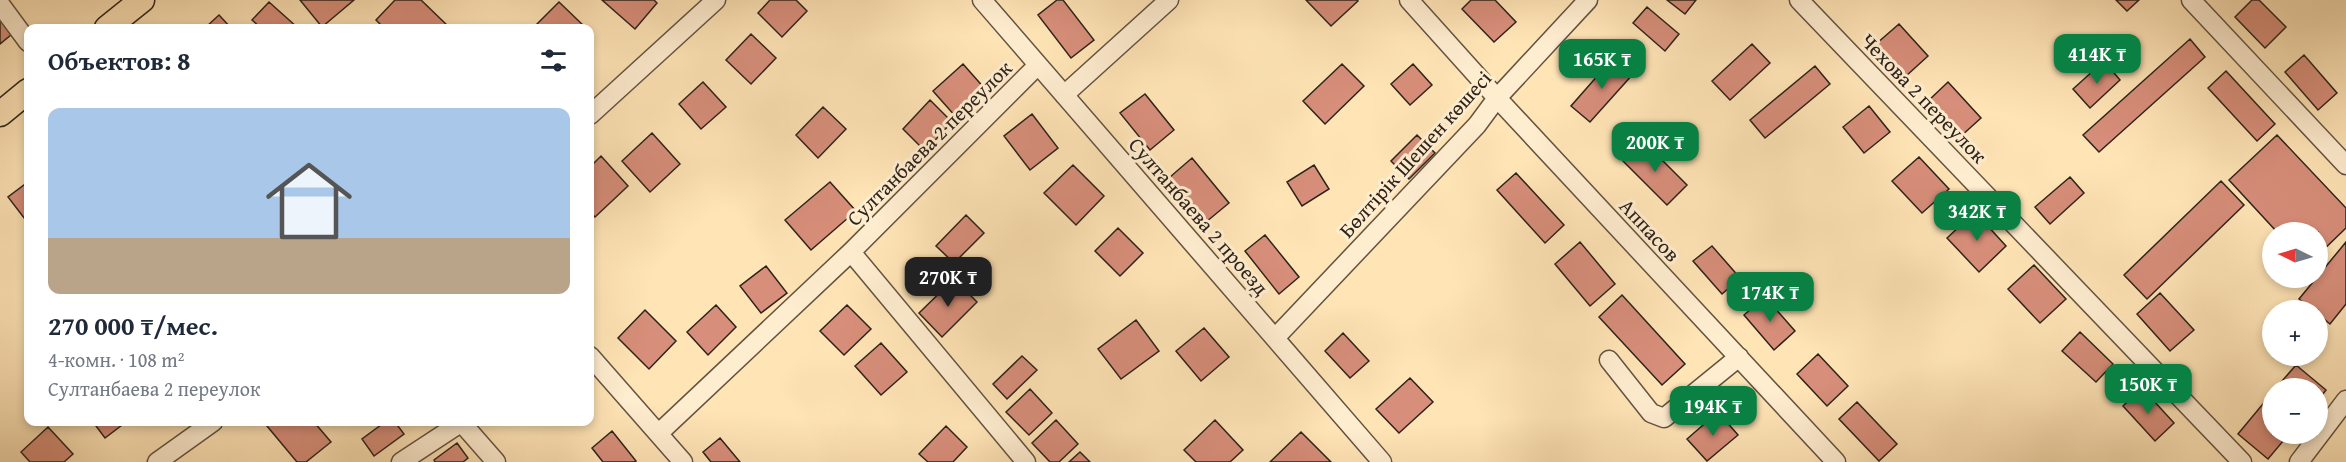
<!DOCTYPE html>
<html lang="ru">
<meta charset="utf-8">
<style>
:root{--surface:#fff;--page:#f2f2f3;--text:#1f2937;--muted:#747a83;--line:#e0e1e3;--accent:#0b8043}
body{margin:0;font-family:"Gentium Book Plus",serif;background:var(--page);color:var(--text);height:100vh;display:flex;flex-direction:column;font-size:22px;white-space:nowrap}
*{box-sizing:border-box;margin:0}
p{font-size:20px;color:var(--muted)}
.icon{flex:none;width:33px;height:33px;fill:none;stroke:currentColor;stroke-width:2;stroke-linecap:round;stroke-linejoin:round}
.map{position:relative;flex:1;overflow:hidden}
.details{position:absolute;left:24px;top:24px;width:570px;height:402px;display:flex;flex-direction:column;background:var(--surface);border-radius:12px;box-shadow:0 3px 9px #0003}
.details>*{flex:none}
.needle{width:39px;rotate:275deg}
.buttons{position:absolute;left:2262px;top:222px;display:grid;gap:12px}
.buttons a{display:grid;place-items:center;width:66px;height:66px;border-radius:50%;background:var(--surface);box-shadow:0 3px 9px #0003;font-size:30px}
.price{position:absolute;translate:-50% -51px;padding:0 14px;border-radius:12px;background:var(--accent);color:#fff;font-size:20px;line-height:39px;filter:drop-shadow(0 2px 3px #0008)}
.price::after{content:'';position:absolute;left:50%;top:36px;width:18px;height:14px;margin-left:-9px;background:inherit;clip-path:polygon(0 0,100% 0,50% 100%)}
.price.current{background:#222;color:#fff}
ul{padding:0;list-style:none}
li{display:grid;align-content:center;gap:12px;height:318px;padding:0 24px}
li+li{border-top:2px solid var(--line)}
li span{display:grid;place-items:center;height:186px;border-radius:12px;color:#555}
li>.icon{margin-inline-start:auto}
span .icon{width:108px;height:108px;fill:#fffc;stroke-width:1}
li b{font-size:26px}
h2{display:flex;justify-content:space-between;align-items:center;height:72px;padding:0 24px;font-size:26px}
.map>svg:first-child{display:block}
.building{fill:#d78e7a;stroke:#2d231a;stroke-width:1.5}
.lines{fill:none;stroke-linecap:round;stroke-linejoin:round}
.minor-casing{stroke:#625341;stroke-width:21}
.major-casing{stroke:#2d231a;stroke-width:27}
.minor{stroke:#ffedd0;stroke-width:18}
.major{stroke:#ffe4b6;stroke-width:24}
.labels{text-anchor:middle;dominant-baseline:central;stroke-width:6;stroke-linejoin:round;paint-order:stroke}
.street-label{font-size:21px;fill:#2d231a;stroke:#ffedd0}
</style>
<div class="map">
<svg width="2346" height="462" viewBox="0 0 2346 462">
<rect width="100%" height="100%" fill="#ffe4b6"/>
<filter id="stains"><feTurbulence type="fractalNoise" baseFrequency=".00333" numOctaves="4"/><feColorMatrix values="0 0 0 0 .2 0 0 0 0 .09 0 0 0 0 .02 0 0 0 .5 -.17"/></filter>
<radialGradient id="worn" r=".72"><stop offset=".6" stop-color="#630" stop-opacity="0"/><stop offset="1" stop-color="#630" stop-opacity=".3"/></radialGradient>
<path class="building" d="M300,0H354L322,27Z
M395,0H421L450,28H384L376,20Z
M602,0H654L657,3L635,29Z
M770,0H796L807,11L782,37L758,13Z
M1057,0H1063L1094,40L1071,58L1038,15Z
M1306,0H1357L1358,1L1331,26Z
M1471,0H1495L1516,22L1494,42L1462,9Z
M1667,0H1696L1685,14Z
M2116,0H2139L2127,11Z
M2252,0H2259L2286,27L2265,48L2235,17Z
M269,2L298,28H261L252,20Z
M559,2L586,28H533Z
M1647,7L1679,34L1665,51L1633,23Z
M0,10L17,30L0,44Z
M219,15L231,28H205Z
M1899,24L1928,56L1905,77L1876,44Z
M751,34L776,58L751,84L726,60Z
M2190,39L2205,57L2099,152L2083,135Z
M1752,44L1770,63L1730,100L1712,81Z
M2304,55L2337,93L2318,110L2285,72Z
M1614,57L1633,74L1590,122L1571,106Z
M2104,61L2120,80L2090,108L2073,89Z
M963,64L986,90L956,117L933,91Z
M1342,64L1364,86L1325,124L1303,101Z
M1413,64L1432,85L1410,105L1391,84Z
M1815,66L1830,84L1765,138L1750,120Z
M2226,71L2275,124L2257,141L2208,88Z
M703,82L726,107L701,129L679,104Z
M1948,82L1981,118L1960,137L1928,101Z
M1145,94L1174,130L1150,150L1120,113Z
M930,100L952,122L925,151L903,129Z
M1869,106L1890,132L1864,153L1843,127Z
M823,107L846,129L818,158L796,135Z
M1032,114L1058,148L1030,170L1004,136Z
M652,133L680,164L650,192L622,161Z
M1417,135L1435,153L1409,179L1391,161Z
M2277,135L2346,208V228L2318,255V232H2277L2229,180Z
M1643,141L1687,185L1667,205L1623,161Z
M601,156L628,186L595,217L590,212V167Z
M1919,157L1949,189L1922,213L1892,181Z
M1192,158L1229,203L1206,222L1170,177Z
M1073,165L1104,196L1076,225L1044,193Z
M1314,165L1329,189L1302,206L1287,182Z
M1516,173L1564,225L1545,243L1497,190Z
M2070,177L2084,193L2050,224L2035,207Z
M2221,181L2244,205L2147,299L2124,275Z
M28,182V223L8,197Z
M830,182L856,211L811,250L785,220Z
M1975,212L2006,246L1979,272L1947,238Z
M966,215L984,233L954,263L936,246Z
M1118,228L1143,253L1120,276L1095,251Z
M1265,235L1299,277L1279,294L1245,251Z
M1580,242L1615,284L1590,306L1555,264Z
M2346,242V304L2330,324L2318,314V310H2313L2299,299Z
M1712,246L1740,278L1722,294L1693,261Z
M2034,265L2066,299L2040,323L2008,289Z
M766,266L787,293L761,313L740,286Z
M954,279L977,302L942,337L919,313Z
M2160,293L2194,330L2170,351L2137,314Z
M1622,295L1685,364L1662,385L1599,317Z
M1765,297L1795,331L1774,350L1744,315Z
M716,305L736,327L708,355L687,332Z
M847,305L871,329L844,355L820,331Z
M645,310L676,341L649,369L618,338Z
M1136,320L1159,351L1121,379L1098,349Z
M1204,328L1229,357L1201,381L1176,351Z
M2080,332L2113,364L2096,382L2062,351Z
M1343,333L1369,361L1350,378L1325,351Z
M881,343L907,372L881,395L855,366Z
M1818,354L1848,386L1827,406L1797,374Z
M1022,356L1037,370L1007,399L993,384Z
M2296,365L2326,390L2318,400V388H2276Z
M1410,378L1433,402L1399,433L1376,409Z
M2142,388L2174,423L2155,441L2123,406Z
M1030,389L1052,413L1029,435L1006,412Z
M2272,393V434H2289L2268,459L2238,434Z
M1857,402L1897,444L1879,461L1839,419Z
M1718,412L1738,435L1707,461L1687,439Z
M1056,420L1078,444L1059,462H1050L1032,443Z
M1215,420L1243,450L1230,462H1196L1184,450Z
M93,422H126L105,438Z
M272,422H314L331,442L306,462H297L267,426Z
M385,422H395L404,434L374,456L362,439Z
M946,426L967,447L953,462H928L919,454Z
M48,427L73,454L64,462H30L21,452Z
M612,431L636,461L634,462H603L592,448Z
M1301,432L1331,462H1270Z
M720,438L740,462H711L703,452Z
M457,443L468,458L463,462H435L434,460Z
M1080,452L1090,462H1069Z"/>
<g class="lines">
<defs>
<path id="minor" d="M982,0L1382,462
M1409,0L1497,98L1836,462
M1799,0L2242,462
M2191,0L2346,165
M0,4L28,42
M1064,95L1169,0
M590,115L716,0
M851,252L1026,462
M1275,338L1477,125L1497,98L1588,0
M590,356L683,462
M1609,360L1651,413L1664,418L1739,357
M461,422L496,462
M659,433L851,252L1038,65
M157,462L213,422
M401,462L462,422
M2299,462L2346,400"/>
<path id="major" d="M107,28L142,0
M0,114L28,91"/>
</defs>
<use href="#minor" class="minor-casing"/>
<use href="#major" class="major-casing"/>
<use href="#minor" class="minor"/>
<use href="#major" class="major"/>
</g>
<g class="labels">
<g class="street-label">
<text transform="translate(1924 98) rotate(46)">Чехова 2 переулок</text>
<text transform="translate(929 143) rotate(-45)">Султанбаева 2 переулок</text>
<text transform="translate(1415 154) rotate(-48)">Бөлтірік Шешен көшесі</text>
<text transform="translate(1199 216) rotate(49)">Султанбаева 2 проезд</text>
<text transform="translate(1650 230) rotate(47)">Аппасов</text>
</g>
</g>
<rect width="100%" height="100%" filter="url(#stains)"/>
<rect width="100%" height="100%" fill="url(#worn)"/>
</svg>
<div class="buttons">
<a><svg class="needle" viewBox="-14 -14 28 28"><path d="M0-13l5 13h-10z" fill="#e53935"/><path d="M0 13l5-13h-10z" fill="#747a83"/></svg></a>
<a>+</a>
<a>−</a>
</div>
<b class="price" style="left:2097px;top:85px">414K ₸</b>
<b class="price" style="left:1602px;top:90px">165K ₸</b>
<b class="price" style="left:1655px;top:173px">200K ₸</b>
<b class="price" style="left:1977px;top:242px">342K ₸</b>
<b class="price current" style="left:948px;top:308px">270K ₸</b>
<b class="price" style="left:1770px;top:323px">174K ₸</b>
<b class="price" style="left:2148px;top:415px">150K ₸</b>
<b class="price" style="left:1713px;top:437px">194K ₸</b>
<section class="details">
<h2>Объектов: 8<svg class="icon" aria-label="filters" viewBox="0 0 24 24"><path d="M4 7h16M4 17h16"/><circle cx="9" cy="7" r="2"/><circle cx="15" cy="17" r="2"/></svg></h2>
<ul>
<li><span style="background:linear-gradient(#a9c7e8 70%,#b9a48a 0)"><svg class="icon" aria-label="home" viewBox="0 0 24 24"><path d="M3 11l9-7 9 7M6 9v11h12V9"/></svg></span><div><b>270 000 ₸/мес.</b><p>4-комн. · 108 m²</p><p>Султанбаева 2 переулок</p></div></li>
</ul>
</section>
</div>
